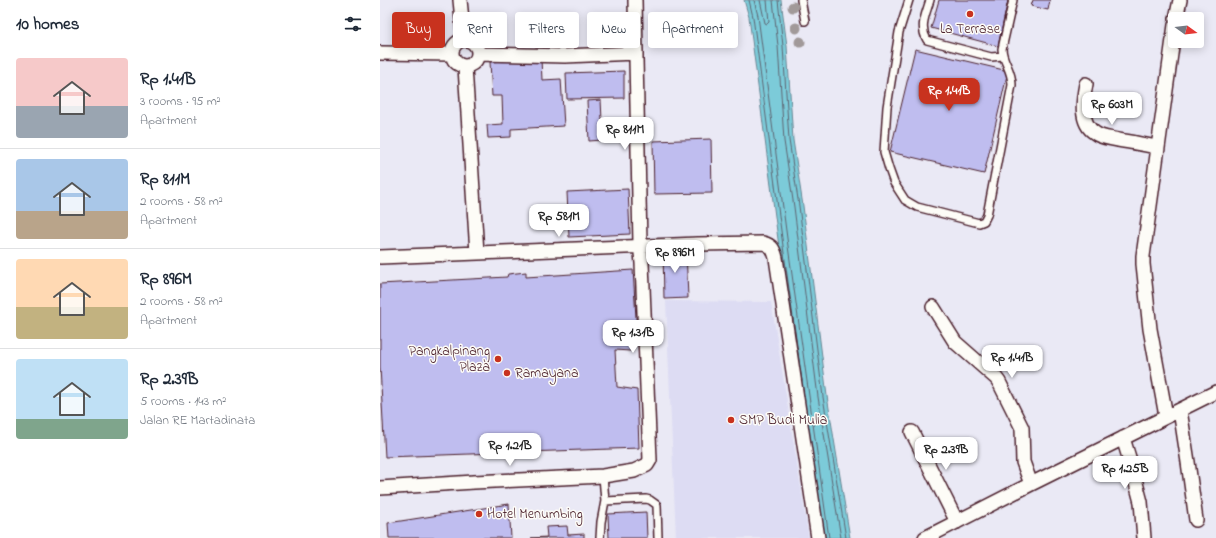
<!DOCTYPE html>
<meta charset="utf-8">
<style>
:root{--surface:#fff;--page:#f6f6f7;--text:#1f2937;--muted:#747a83;--line:#e0e1e3;--accent:#c8321e}
body{margin:0;font-family:"Indie Flower",sans-serif;background:var(--page);color:var(--text);height:100vh;display:flex;flex-direction:column;font-size:15px;white-space:nowrap}
*{box-sizing:border-box;margin:0}
p{font-size:13px;color:var(--muted)}
.icon{flex:none;width:22px;height:22px;fill:none;stroke:currentColor;stroke-width:2;stroke-linecap:round;stroke-linejoin:round}
.map{position:relative;flex:1;overflow:hidden}
.sheet{display:flex;flex-direction:column;background:var(--surface);width:380px}
.sheet>*{flex:none}
.banner{position:absolute;left:12px;top:12px;width:380px;height:36px;display:flex;gap:8px}
.needle{width:26px;rotate:105deg}
.fabs{position:absolute;left:788px;top:12px;display:grid;gap:8px}
.fabs a{display:grid;place-items:center;width:36px;height:36px;border-radius:4px;background:var(--surface);box-shadow:0 2px 10px #0003;font-size:20px}
.price{position:absolute;translate:-50% -34px;padding:0 9px;border-radius:8px;background:#fff;color:#222;font-size:13px;line-height:26px;filter:drop-shadow(0 1px 2px #0008)}
.price::after{content:'';position:absolute;left:50%;top:24px;width:12px;height:9px;margin-left:-6px;background:inherit;clip-path:polygon(0 0,100% 0,50% 100%)}
.price.active{background:var(--accent);color:#fff}
ul{padding:0;list-style:none}
li{display:flex;align-items:center;gap:12px;height:100px;padding:0 16px}
li+li{border-top:1px solid var(--line)}
li span{display:grid;place-items:center;flex:none;width:112px;height:80px;border-radius:4px;color:#555}
li>.icon{margin-inline-start:auto}
span .icon{width:48px;height:48px;fill:#fffc;stroke-width:1}
li b{font-size:17px}
h2{display:flex;justify-content:space-between;align-items:center;height:48px;padding:0 16px;font-size:17px}
.tag{padding:0 14px;border-radius:4px;background:var(--surface);box-shadow:0 2px 10px #0003;font-size:14px;line-height:36px}
.tag.active{background:var(--accent);color:#fff}
main{display:flex;flex:1;min-height:0}
.map>svg:first-child{display:block}
.built{fill:#dddcf3}
.water{fill:#7ccbd9;stroke:#688693}
.lines{fill:none;stroke-linecap:round;stroke-linejoin:round}
.shore{stroke:#5e6471;stroke-width:1}
.building{fill:#bfbdef;stroke:#4a1f2b}
.lane-casing{stroke:#4a1f2b;stroke-width:10}
.street-casing{stroke:#4a1f2b;stroke-width:16}
.lane{stroke:#fdfcf7;stroke-width:7}
.street{stroke:#fdfcf7;stroke-width:13}
.tree{fill:#a19999}
.poi-dot{fill:#c8321e;stroke:#fdfcf7;stroke-width:1.5}
.labels{text-anchor:middle;dominant-baseline:central;stroke-width:3;stroke-linejoin:round;paint-order:stroke}
.poi-label{font-size:14px;fill:#4a1f2b;stroke:#fdfcf7;text-anchor:start}
</style>
<main>
<section class="sheet">
<h2>10 homes<svg class="icon" aria-label="filters" viewBox="0 0 24 24"><path d="M4 7h16M4 17h16"/><circle cx="9" cy="7" r="2"/><circle cx="15" cy="17" r="2"/></svg></h2>
<ul>
<li><span style="background:linear-gradient(#f6c9c9 60%,#9aa5b1 0)"><svg class="icon" aria-label="home" viewBox="0 0 24 24"><path d="M3 11l9-7 9 7M6 9v11h12V9"/></svg></span><div><b>Rp 1.41B</b><p>3 rooms · 95 m²</p><p>Apartment</p></div></li>
<li><span style="background:linear-gradient(#a9c7e8 65%,#b9a48a 0)"><svg class="icon" aria-label="home" viewBox="0 0 24 24"><path d="M3 11l9-7 9 7M6 9v11h12V9"/></svg></span><div><b>Rp 811M</b><p>2 rooms · 58 m²</p><p>Apartment</p></div></li>
<li><span style="background:linear-gradient(#ffd9b3 60%,#c2b280 0)"><svg class="icon" aria-label="home" viewBox="0 0 24 24"><path d="M3 11l9-7 9 7M6 9v11h12V9"/></svg></span><div><b>Rp 896M</b><p>2 rooms · 58 m²</p><p>Apartment</p></div></li>
<li><span style="background:linear-gradient(#bfe0f5 75%,#7fa58c 0)"><svg class="icon" aria-label="home" viewBox="0 0 24 24"><path d="M3 11l9-7 9 7M6 9v11h12V9"/></svg></span><div><b>Rp 2.39B</b><p>5 rooms · 143 m²</p><p>Jalan RE Martadinata</p></div></li>
</ul>
</section>
<div class="map">
<svg width="836" height="538" viewBox="0 0 836 538">
<rect width="100%" height="100%" fill="#eae9f5"/>
<filter id="ink" filterUnits="userSpaceOnUse"><feTurbulence type="fractalNoise" baseFrequency=".025" numOctaves="2"/><feDisplacementMap in="SourceGraphic" scale="8" xChannelSelector="R" yChannelSelector="G"/><feConvolveMatrix kernelMatrix="1 2 1 2 8 2 1 2 1" color-interpolation-filters="sRGB"/></filter>
<g filter="url(#ink)">
<path class="built" d="M286,301L391,302L429,538H296Z"/>
<path class="water" d="M364,0H401L407,46L413,140L423,206L447,396L470,538H440L399,247L369,17Z"/>
<g class="lines">
<path class="shore" d="M369,0L373,17L403,246L422,381
M374,0L378,16L408,246L449,538
M380,0L385,23L387,24L389,22L387,0
M393,0L398,46L404,141L414,207L438,397L461,538
M398,0L403,46L409,140L419,206L443,397L466,538"/>
</g>
<path class="building" d="M559,0H628L618,46L551,28Z
M653,0H670L668,10L651,6Z
M535,49L628,71L604,174L510,152Z
M161,59L162,80L181,79L184,126L131,129V137L108,138L107,125L123,124L122,96H112L110,62Z
M244,71V98L187,99L186,73Z
M221,100L223,140L209,141L207,101Z
M331,139L332,193L274,194L273,141Z
M248,189L250,234L189,237L187,192Z
M283,250H306L308,298L284,299Z
M253,270L257,334L251,336L252,349L250,351L235,350L237,387L257,390L259,448L5,457L0,367V284L127,277L128,274L146,272V277Z
M129,504L131,538H9L8,523Z
M266,512L267,538H229L228,514Z
M187,526L188,535L204,534V538H151L167,537L166,527Z"/>
<g class="lines">
<defs>
<path id="lane" d="M421,0L425,21
M529,0L519,32L507,107L504,152L509,169L514,183L525,200L537,207L599,223L604,221L607,215L632,85C632,69 623,63 622,49L633,0
M550,0C546,14 539,26 547,40L611,57L623,56
M225,501L266,499L270,500L277,505L278,538
M220,538L221,522L225,501L223,476"/>
<path id="street" d="M80,0L84,40
M796,19L800,0
M72 53a13 13 0 1 1 26 0a13 13 0 1 1-26 0Z
M0,53L72,54
M99,54L185,56L256,53
M85,67L97,253
M706,84C703,99 699,123 715,133C721,138 731,138 738,140C752,142 765,145 778,147
M0,257L318,244L383,243C392,245 394,250 396,258L438,538
M553,307L575,342L616,378L619,382L642,428L643,462L651,484
M800,410L808,462L816,520
M786,416L770,329L763,264V256L795,25
M532,432L577,522
M743,438L751,464L761,502L764,538
M0,488L94,482L223,476L254,471L267,465L270,460L262,263L260,243L256,59V53L255,0
M545,538L651,484L836,392"/>
</defs>
<use href="#lane" class="lane-casing"/>
<use href="#street" class="street-casing"/>
<use href="#lane" class="lane"/>
<use href="#street" class="street"/>
</g>
<g class="tree">
<circle cx="413" cy="7" r="5.5"/>
<circle cx="416" cy="28" r="5.5"/>
<circle cx="420" cy="42" r="5.5"/>
</g>
</g>
<g class="poi-dot">
<circle cx="590" cy="14" r="4"/>
<circle cx="118" cy="359" r="4"/>
<circle cx="127" cy="373" r="4"/>
<circle cx="351" cy="420" r="4"/>
<circle cx="99" cy="514" r="4"/>
</g>
<g class="labels">
<g class="poi-label">
<text x="590" y="29" text-anchor="middle">La Terrase</text>
<text x="110" y="351" text-anchor="end">Pangkalpinang<tspan x="110" dy="16">Plaza</tspan></text>
<text x="135" y="373">Ramayana</text>
<text x="359" y="420">SMP Budi Mulia</text>
<text x="107" y="514">Hotel Menumbing</text>
</g>
</g>
</svg>
<div class="fabs">
<a><svg class="needle" viewBox="-14 -14 28 28"><path d="M0-13l5 13h-10z" fill="#e53935"/><path d="M0 13l5-13h-10z" fill="#747a83"/></svg></a>
</div>
<b class="price active" style="left:569px;top:112px">Rp 1.41B</b>
<b class="price" style="left:732px;top:126px">Rp 603M</b>
<b class="price" style="left:245px;top:151px">Rp 811M</b>
<b class="price" style="left:179px;top:238px">Rp 581M</b>
<b class="price" style="left:295px;top:274px">Rp 896M</b>
<b class="price" style="left:253px;top:354px">Rp 1.31B</b>
<b class="price" style="left:632px;top:379px">Rp 1.41B</b>
<b class="price" style="left:130px;top:467px">Rp 1.21B</b>
<b class="price" style="left:566px;top:471px">Rp 2.39B</b>
<b class="price" style="left:745px;top:490px">Rp 1.25B</b>
<div class="banner">
<a class="tag active">Buy</a>
<a class="tag">Rent</a>
<a class="tag">Filters</a>
<a class="tag">New</a>
<a class="tag">Apartment</a>
</div>
</div>
</main>
